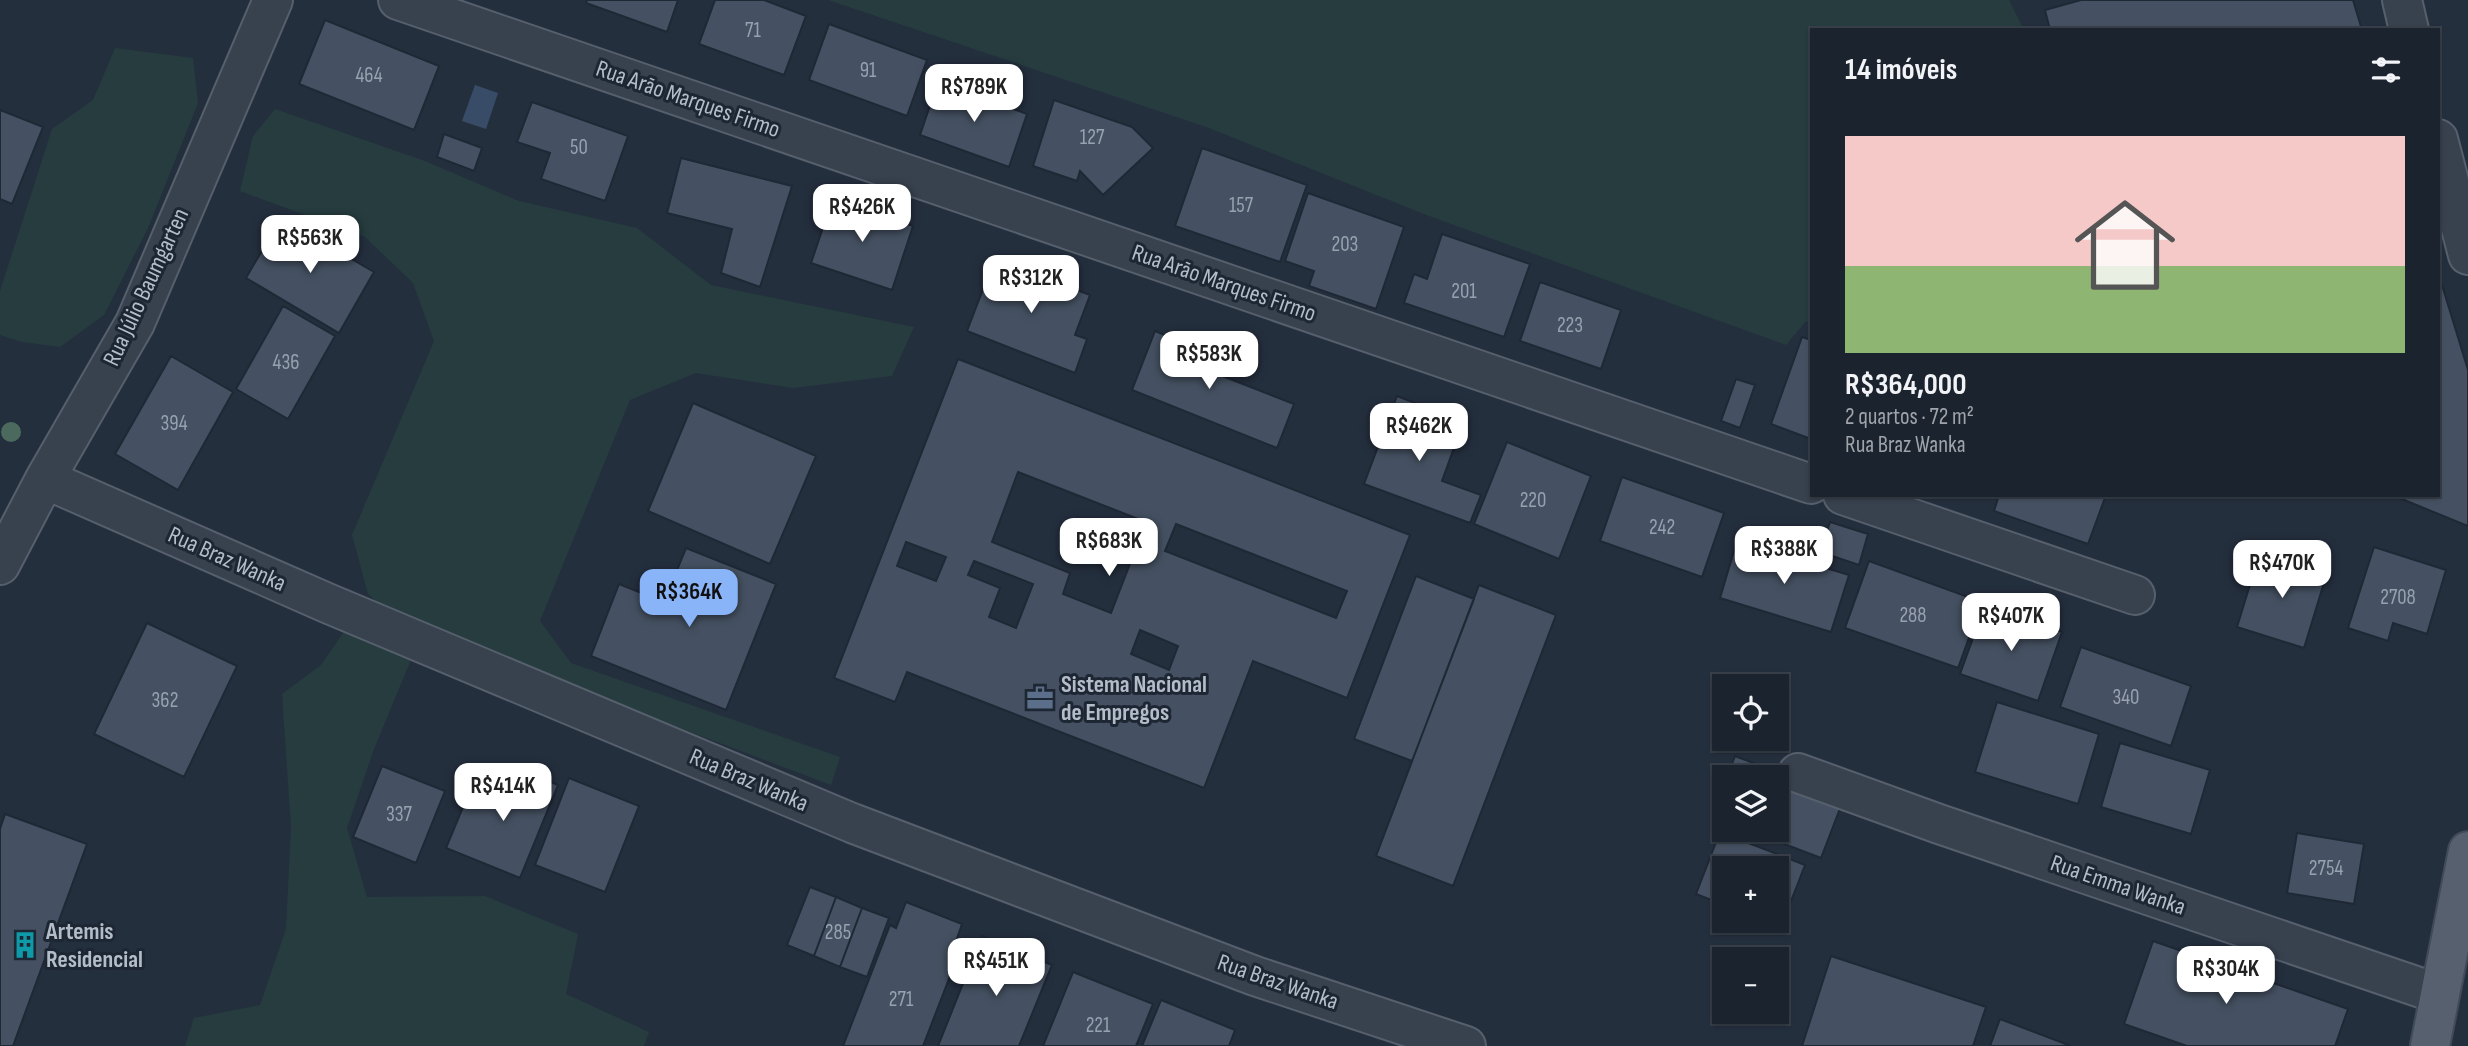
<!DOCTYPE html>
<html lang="pt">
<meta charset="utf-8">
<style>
:root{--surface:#1b232e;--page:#282f3a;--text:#f1f3f6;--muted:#a0a4aa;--line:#39404a;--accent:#8ab4f8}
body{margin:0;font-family:"Sofia Sans Condensed",sans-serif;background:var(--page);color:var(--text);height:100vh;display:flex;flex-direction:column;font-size:26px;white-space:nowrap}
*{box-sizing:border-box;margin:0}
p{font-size:23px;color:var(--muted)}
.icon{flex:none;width:38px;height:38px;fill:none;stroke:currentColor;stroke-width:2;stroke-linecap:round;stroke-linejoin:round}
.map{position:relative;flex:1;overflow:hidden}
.drawer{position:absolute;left:1810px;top:28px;width:630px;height:469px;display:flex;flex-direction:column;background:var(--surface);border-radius:0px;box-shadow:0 2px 5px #0004,0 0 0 2px var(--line)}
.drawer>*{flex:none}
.controls{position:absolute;left:1712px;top:674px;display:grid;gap:14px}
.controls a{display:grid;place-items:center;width:77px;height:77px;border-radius:0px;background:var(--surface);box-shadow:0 2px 5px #0004,0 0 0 2px var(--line);font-size:35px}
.price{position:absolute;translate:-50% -60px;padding:0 16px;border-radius:14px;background:#fff;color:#222;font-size:23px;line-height:46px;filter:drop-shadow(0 2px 4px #0008)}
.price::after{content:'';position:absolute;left:50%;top:42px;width:21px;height:16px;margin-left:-10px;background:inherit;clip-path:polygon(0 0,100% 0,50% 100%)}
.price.active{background:var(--accent);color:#111}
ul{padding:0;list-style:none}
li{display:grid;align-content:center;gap:14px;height:371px;padding:0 35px}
li span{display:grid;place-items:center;height:217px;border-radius:0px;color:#555}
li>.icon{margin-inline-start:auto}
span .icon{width:126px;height:126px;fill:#fffc;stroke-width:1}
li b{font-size:30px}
h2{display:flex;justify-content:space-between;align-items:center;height:84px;padding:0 35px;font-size:30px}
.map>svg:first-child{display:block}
.green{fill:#263c3f}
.water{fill:#394c67}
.building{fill:#455162;stroke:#1f2835;stroke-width:2;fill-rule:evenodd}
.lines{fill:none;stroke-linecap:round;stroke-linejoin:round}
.minor-casing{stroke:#565f6c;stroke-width:42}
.major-casing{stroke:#414a57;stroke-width:42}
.minor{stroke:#38414e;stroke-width:38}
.major{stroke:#56606e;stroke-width:38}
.tree{fill:#4b6a5d}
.labels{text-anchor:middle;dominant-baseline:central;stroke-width:6;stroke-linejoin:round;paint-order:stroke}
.number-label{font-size:21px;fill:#98a1af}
.street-label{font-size:24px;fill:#b4bcc9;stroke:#1d2633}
.poi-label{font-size:24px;font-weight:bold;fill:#b4bcc9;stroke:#1d2633;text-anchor:start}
</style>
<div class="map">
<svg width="2468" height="1046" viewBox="0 0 2468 1046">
<rect width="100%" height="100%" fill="#242f3e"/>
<path class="green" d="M828,0H2009L2024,30H1811V323L1806,321L1786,345L1429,216L1209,128Z
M115,48L193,58L198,103L148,228L104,315L60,347L22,342L0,335V291L52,129L93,100Z
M275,109L425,161L519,201L637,228L711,285L914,327L892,376L793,388L696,373L630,400L540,621L571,663L840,757L831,785L552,680L394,618L368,594L352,535L434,341L413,283L365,237L240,191L253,136Z
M350,623L413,655L374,749L347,828L367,897L485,896L578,934L566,994L649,1032L644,1046H185L194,1018L260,1005L286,929L291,827L282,694L321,665Z"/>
<path class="water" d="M475,85L498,93L486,129L462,121Z"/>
<path class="building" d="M587,0H678L667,32L586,3Z
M715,0H764L806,16L784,75L699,44Z
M2081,0H2353L2362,30H2050L2045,10Z
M325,20L439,66L414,130L299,84Z
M829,24L927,60L907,116L809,80Z
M938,82L1027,114L1009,167L920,135Z
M1054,100L1132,127L1153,148L1103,195L1080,171L1077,181L1033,166Z
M532,102L628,136L605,201L541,179L550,153L517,142Z
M0,110L43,127L12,204L0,199Z
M444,134L482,148L474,171L437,157Z
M1202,148L1307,185L1280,262L1175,226Z
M681,158L792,186L760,287L721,273L732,229L667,213Z
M1308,193L1404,227L1376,309L1309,286L1314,271L1285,261Z
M833,198L913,226L892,290L811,263Z
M281,218L374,272L339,333L246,278Z
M1442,234L1530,264L1504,337L1404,303L1414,274L1427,279Z
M995,258L1090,295L1075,335L1087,339L1075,373L967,331Z
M2438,272L2468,370V526L2392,495H2438Z
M1540,282L1621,310L1601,369L1520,341Z
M283,306L335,336L288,419L236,389Z
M1155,331L1223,359L1217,374L1294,404L1277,448L1132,390Z
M1802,337L1811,340V439L1771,424Z
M171,356L233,392L178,490L115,454Z
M958,359L1410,535L1347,698L1253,661L1204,788L907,672L895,702L834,678ZM1018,472L1146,522L1111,613L1063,594L1070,573L992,542ZM1176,524L1347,591L1336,618L1165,551ZM906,542L946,557L936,581L897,566ZM974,561L1033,584L1016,628L989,617L1000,588L968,575ZM1140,630L1178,646L1169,670L1131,654Z
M1736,379L1755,385L1740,428L1721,421Z
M1397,396L1428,408L1424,421L1459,434L1442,481L1481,495L1470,523L1364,484Z
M693,403L816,456L770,564L648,511Z
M1507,442L1591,476L1559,559L1474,524Z
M1622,477L1724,513L1702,577L1600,541Z
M1999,495H2106L2088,544L1994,511Z
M1830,522L1868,534L1859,565L1820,552Z
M1737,541L1849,575L1831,632L1720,598Z
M2374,547L2446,570L2427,634L2393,623L2388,641L2348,628Z
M686,548L776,584L726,710L591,656L619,584L664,602Z
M2260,552L2327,573L2304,648L2237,627Z
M1869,561L1982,602L1958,668L1845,628Z
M1416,576L1474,599L1412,761L1354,739Z
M1479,585L1556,615L1453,886L1376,856Z
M1985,605L2062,632L2038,701L1960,674Z
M147,623L237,666L184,777L94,734Z
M2081,647L2191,686L2171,746L2060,707Z
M1997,702L2099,734L2078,804L1975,772Z
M2120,743L2210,770L2191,834L2101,807Z
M1735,756L1844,798L1821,858L1748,830H1776V777H1727Z
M382,766L445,791L416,863L353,837Z
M522,770L558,785L520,878L446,848L475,778L513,794Z
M569,778L639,806L605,892L535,865Z
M1724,787V820L1713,816Z
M5,814L87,844L13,1046H0V829Z
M1720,832L1805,865L1781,927L1764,920H1776V868H1724V905L1696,894Z
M2297,833L2364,844L2354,904L2287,893Z
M810,887L836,897L814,956L787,945Z
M836,897L862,908L840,967L814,956Z
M906,902L962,924L953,950L959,953L923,1046H843L890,925L896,928Z
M862,908L889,918L867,977L840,967Z
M982,936L1052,965L1019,1046H938Z
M2153,941L2348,1009L2335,1046H2187L2124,1024Z
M1831,956L1986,1007L1973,1046H1802Z
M1073,972L1153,1004L1136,1046H1043Z
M1161,1000L1235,1030L1229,1046H1142Z
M2000,1019L2071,1046H1990Z"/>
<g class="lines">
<defs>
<path id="minor" d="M398,0L1811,484
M2402,0L2409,30
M2438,139L2468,255
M45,479L327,603L852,823L1255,976L1466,1046
M1843,495L2135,595
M0,565L45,479L135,323L273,0
M1798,773L1939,824L2439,994"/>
<path id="major" d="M2430,1046L2468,851"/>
</defs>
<use href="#minor" class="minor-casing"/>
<use href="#major" class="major-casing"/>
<use href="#minor" class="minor"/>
<use href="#major" class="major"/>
</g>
<circle class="tree" cx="11" cy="432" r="10"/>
<defs>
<symbol id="office-bare" viewBox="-9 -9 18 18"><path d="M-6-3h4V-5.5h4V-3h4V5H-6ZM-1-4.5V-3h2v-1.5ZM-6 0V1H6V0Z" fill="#5c6f8a" stroke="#1d2633" stroke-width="2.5" paint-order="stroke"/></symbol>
<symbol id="building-bare" viewBox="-9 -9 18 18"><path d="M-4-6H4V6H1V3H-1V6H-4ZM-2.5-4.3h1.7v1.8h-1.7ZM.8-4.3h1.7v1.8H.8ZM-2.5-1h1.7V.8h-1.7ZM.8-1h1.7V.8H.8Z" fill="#0f9aa8" stroke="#1d2633" stroke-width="2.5" paint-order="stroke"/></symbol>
</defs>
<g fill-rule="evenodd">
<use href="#office-bare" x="1021" y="679" width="38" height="38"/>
<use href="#building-bare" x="6" y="926" width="38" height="38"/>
</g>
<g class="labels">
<g class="number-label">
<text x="753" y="30">71</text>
<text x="868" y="70">91</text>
<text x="369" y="75">464</text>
<text x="1092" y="137">127</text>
<text x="579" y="147">50</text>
<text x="1241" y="205">157</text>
<text x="1345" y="244">203</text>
<text x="1464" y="291">201</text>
<text x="1570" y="325">223</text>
<text x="286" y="362">436</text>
<text x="174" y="423">394</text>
<text x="1533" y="500">220</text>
<text x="1662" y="527">242</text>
<text x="2398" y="597">2708</text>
<text x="1913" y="615">288</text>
<text x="2126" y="697">340</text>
<text x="165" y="700">362</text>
<text x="399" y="814">337</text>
<text x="2326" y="868">2754</text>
<text x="838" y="932">285</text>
<text x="901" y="999">271</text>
<text x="1098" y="1025">221</text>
</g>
<g class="street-label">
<text transform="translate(688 99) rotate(19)">Rua Arão Marques Firmo</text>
<text transform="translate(1224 283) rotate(19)">Rua Arão Marques Firmo</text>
<text transform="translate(146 287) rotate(-65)">Rua Júlio Baumgarten</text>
<text transform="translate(227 559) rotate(24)">Rua Braz Wanka</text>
<text transform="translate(749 780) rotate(23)">Rua Braz Wanka</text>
<text transform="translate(2118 885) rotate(19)">Rua Emma Wanka</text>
<text transform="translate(1278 982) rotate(19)">Rua Braz Wanka</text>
</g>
<g class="poi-label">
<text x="1061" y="684">Sistema Nacional<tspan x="1061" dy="28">de Empregos</tspan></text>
<text x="46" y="931">Artemis<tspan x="46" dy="28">Residencial</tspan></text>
</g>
</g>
</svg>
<div class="controls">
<a><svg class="icon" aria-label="locate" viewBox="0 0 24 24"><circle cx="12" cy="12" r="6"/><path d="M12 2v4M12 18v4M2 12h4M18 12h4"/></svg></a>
<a><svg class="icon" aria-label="layers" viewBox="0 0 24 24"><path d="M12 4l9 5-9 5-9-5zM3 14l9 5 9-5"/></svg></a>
<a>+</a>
<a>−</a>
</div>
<b class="price" style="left:974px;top:124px">R$789K</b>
<b class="price" style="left:862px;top:244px">R$426K</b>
<b class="price" style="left:310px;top:275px">R$563K</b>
<b class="price" style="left:1031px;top:315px">R$312K</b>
<b class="price" style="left:1209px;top:391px">R$583K</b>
<b class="price" style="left:1419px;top:463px">R$462K</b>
<b class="price" style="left:1109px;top:578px">R$683K</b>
<b class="price" style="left:1784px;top:586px">R$388K</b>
<b class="price" style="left:2282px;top:600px">R$470K</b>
<b class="price active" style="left:689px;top:629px">R$364K</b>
<b class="price" style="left:2011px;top:653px">R$407K</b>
<b class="price" style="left:503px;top:823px">R$414K</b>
<b class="price" style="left:996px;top:998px">R$451K</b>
<b class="price" style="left:2226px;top:1006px">R$304K</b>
<section class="drawer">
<h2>14 imóveis<svg class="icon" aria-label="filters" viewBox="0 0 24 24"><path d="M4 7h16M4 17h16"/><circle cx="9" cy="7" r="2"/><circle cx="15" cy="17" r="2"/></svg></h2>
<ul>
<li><span style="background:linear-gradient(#f6c9c9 60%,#8fb573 0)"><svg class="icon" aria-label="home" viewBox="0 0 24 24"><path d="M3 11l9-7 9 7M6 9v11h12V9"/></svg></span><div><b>R$364,000</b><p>2 quartos · 72 m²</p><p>Rua Braz Wanka</p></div></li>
</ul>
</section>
</div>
